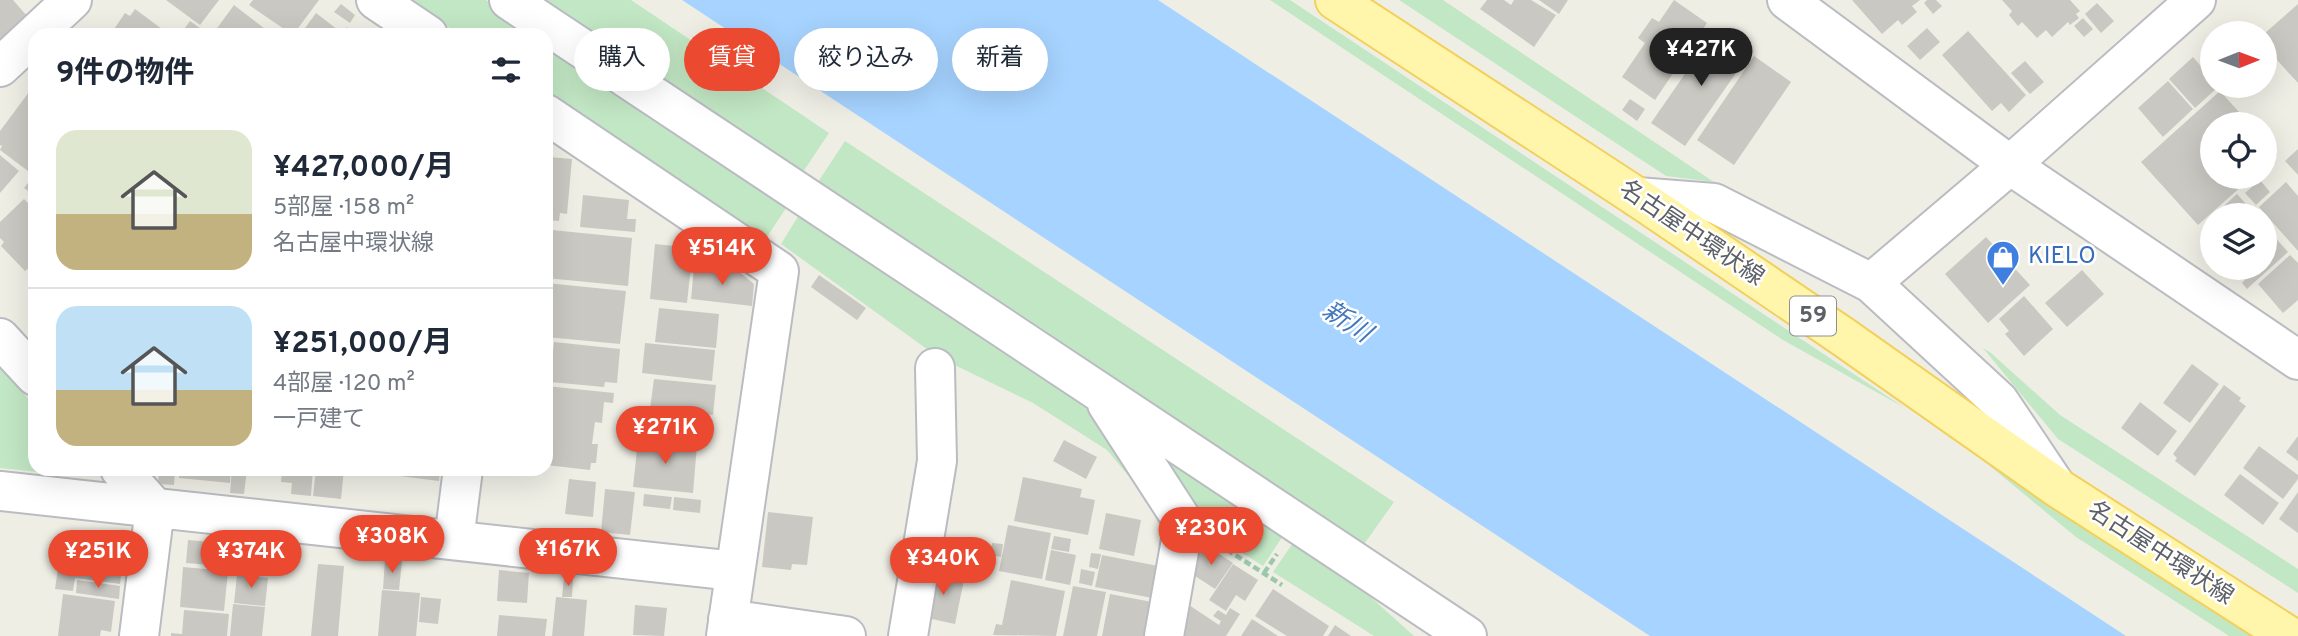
<!DOCTYPE html>
<html lang="ja">
<meta charset="utf-8">
<style>
:root{--surface:#fff;--page:#f2f2f3;--text:#1f2937;--muted:#747a83;--line:#e0e1e3;--accent:#eb4930}
body{margin:0;font-family:Overpass,"Noto Sans JP",sans-serif;background:var(--page);color:var(--text);height:100vh;display:flex;flex-direction:column;font-size:26px;white-space:nowrap}
*{box-sizing:border-box;margin:0}
p{font-size:23px;color:var(--muted)}
.icon{flex:none;width:38px;height:38px;fill:none;stroke:currentColor;stroke-width:2;stroke-linecap:round;stroke-linejoin:round}
.map{position:relative;flex:1;overflow:hidden}
.panel{position:absolute;left:28px;top:28px;width:525px;height:448px;display:flex;flex-direction:column;background:var(--surface);border-radius:21px;box-shadow:0 7px 28px #0002}
.panel>*{flex:none}
.hud{position:absolute;left:574px;top:28px;width:665px;height:63px;display:flex;gap:14px}
.needle{width:46px;rotate:89deg}
.tools{position:absolute;left:2200px;top:21px;display:grid;gap:14px}
.tools a{display:grid;place-items:center;width:77px;height:77px;border-radius:50%;background:var(--surface);box-shadow:0 7px 28px #0002;font-size:35px}
.price{position:absolute;translate:-50% -60px;padding:0 16px;border-radius:24px;background:var(--accent);color:#fff;font-size:23px;line-height:46px;filter:drop-shadow(0 2px 4px #0008)}
.price::after{content:'';position:absolute;left:50%;top:42px;width:21px;height:16px;margin-left:-10px;background:inherit;clip-path:polygon(0 0,100% 0,50% 100%)}
.price.current{background:#222;color:#fff}
ul{padding:0;list-style:none}
li{display:flex;align-items:center;gap:21px;height:175px;padding:0 28px}
li+li{border-top:2px solid var(--line)}
li span{display:grid;place-items:center;flex:none;width:196px;height:140px;border-radius:21px;color:#555}
li>.icon{margin-inline-start:auto}
span .icon{width:84px;height:84px;fill:#fffc;stroke-width:1}
li b{font-size:30px}
h2{display:flex;justify-content:space-between;align-items:center;height:84px;padding:0 28px;font-size:30px}
.pill{padding:0 24px;border-radius:32px;background:var(--surface);box-shadow:0 7px 28px #0002;font-size:24px;line-height:63px}
.pill.current{background:var(--accent);color:#fff}
.map>svg:first-child{display:block}
.green{fill:#c2e7c4}
.water{fill:#a6d3ff}
.building{fill:#cac8c2}
.lines{fill:none;stroke-linecap:round;stroke-linejoin:round}
.minor-casing{stroke:#babcc1;stroke-width:42}
.major-casing{stroke:#f3d05b;stroke-width:42}
.path{stroke:#9bc8aa;stroke-width:4.5;stroke-dasharray:7 3.5;stroke-linecap:butt}
.minor{stroke:#fff;stroke-width:38}
.major{stroke:#fff6ab;stroke-width:38}
.labels{text-anchor:middle;dominant-baseline:central;stroke-width:5;stroke-linejoin:round;paint-order:stroke}
.shield{fill:#fff;stroke:#8e9094;stroke-width:2}
.shield-label{font-size:23px;font-weight:bold;fill:#5d6066}
.street-label{font-size:24px;fill:#5d6066;stroke:#fff}
.shop-label{font-size:24px;fill:#366cbe;stroke:#fff;text-anchor:start}
.water-label{font-size:26px;font-style:italic;fill:#4378bc;stroke:#fff}
</style>
<div class="map">
<svg width="2298" height="636" viewBox="0 0 2298 636">
<rect width="100%" height="100%" fill="#efeee5"/>
<path class="green" d="M408,0H486L538,35H460Z
M533,0H631L829,133L799,178Z
M1270,0H1290L1905,408L1783,340Z
M1399,0H1443L1714,182L1666,176Z
M546,40L790,202L765,240L546,93Z
M845,141L1394,502L1362,547L814,188Z
M802,210L1094,408L1171,511L1132,480L1107,450L1033,403L938,357L781,244Z
M1983,348L1991,353L2060,415L2298,569V593L2058,439Z
M0,367L35,406V469H70L66,475L0,468Z
M1130,428L1287,530L1263,566L1194,522Z
M1979,457L2255,636H2229L2076,537Z
M1297,537L1317,549L1414,636H1374L1273,572Z"/>
<path class="water" d="M682,0H1158L2126,636H1650Z"/>
<path class="building" d="M0,0H13L27,16L0,39Z
M166,0H219L200,25Z
M253,0H319L293,35L249,5Z
M1487,0H1504L1511,5L1514,0H1531L1556,15L1534,47L1480,9Z
M1539,0H1568L1559,14Z
M1674,0L1707,23L1655,100L1622,77L1645,43L1638,38L1652,18L1659,22Z
M1852,0H1920L1912,6L1917,12L1902,25L1898,20L1882,34Z
M1927,0H1936L1942,6L1933,14L1924,3Z
M2002,0H2070L2080,11L2076,14L2079,18L2070,25L2068,22L2052,37L2046,30L2037,38L2022,22L2018,26L2009,15L2012,11Z
M2097,3L2114,21L2101,33L2085,14Z
M341,4L355,15L350,23L334,12Z
M2298,4V83L2264,46V34Z
M234,5L273,35H220L215,31Z
M135,9L170,35H110L125,13L130,16Z
M316,13L342,33L347,27L358,35H300Z
M2083,18L2093,29L2084,37L2074,26Z
M190,21L210,35H180Z
M1927,28L1940,42L1920,60L1907,46Z
M1716,29L1750,53L1685,146L1651,123Z
M1968,31L2026,95L2009,112L2001,103L1992,111L1942,55Z
M1754,56L1791,82L1734,165L1697,140Z
M2193,57L2212,79V86H2219L2195,108L2169,79Z
M2025,61L2044,82L2030,94L2011,73Z
M2168,81L2193,109L2163,137L2138,108Z
M35,84V161L28,171L0,150L2,146L0,145V131Z
M2220,91L2250,124H2212V177H2252L2198,225L2141,162Z
M1630,99L1645,109L1637,121L1622,110Z
M2264,141L2277,154L2264,165Z
M2298,149V175L2285,161Z
M0,155L19,171L0,193Z
M549,157L572,159L567,214L560,213L559,221L546,220V178Z
M35,174V196L24,188Z
M2260,180L2270,192L2256,205L2245,193Z
M2286,182L2298,196V251L2259,207Z
M2237,194L2256,215H2214Z
M583,195L629,200L627,219H636L635,232L580,227Z
M24,199L35,210V271L33,273L29,268L25,271L1,246L4,242L0,238V222Z
M2264,225L2288,252L2247,289L2242,283L2250,274L2245,268H2264Z
M552,230L632,238L628,286L546,278V257H549Z
M1986,237L2030,285L1988,323L1945,274Z
M655,244L693,248L687,303L650,299Z
M2290,255L2298,263V300L2283,313L2258,284Z
M694,267L738,271L754,284L752,306L691,299Z
M2082,270L2104,294L2067,327L2045,303Z
M819,275L866,308L857,320L811,287Z
M546,283L626,291L620,344L546,337Z
M2024,296L2053,329L2024,356L2005,334L2009,331L1999,319Z
M659,308L719,314L716,348L655,342Z
M546,341L552,342L548,384H546Z
M554,342L620,349L617,383L605,382L604,387L550,382Z
M645,343L715,350L712,381L642,373Z
M2192,364L2219,384L2190,423L2163,403Z
M654,379L716,385L713,415L650,409Z
M2224,385L2241,398L2239,401L2246,406L2195,476L2175,461L2177,458L2173,454Z
M546,386L614,393L613,403L604,402L602,423L595,422L592,444H598L596,463H591L590,470L546,465Z
M2140,402L2177,431L2158,456L2121,428Z
M645,410L708,416L705,442L643,436Z
M2298,436V461L2286,452Z
M638,440L697,445L693,493L633,487Z
M1064,440L1097,457L1086,479L1053,461Z
M2259,446L2298,475V479L2283,499L2243,468Z
M179,469H231L230,483L179,478Z
M232,469H247L244,494L230,493Z
M282,469H313L311,496L291,494L292,483L281,482Z
M316,469H344L341,499L313,496Z
M369,469H440L439,481L368,472Z
M159,470L175,471L174,485L158,484Z
M2240,474L2279,503L2263,525L2224,495Z
M1023,477L1082,489L1080,497L1095,500L1088,535L1014,521Z
M569,479L596,482L593,517L565,514Z
M605,489L635,492L630,535L601,532Z
M2298,492V533L2279,519Z
M644,494L672,497L670,509L643,506Z
M674,497L701,500L700,513L673,510Z
M768,512L813,517L807,565L792,564L791,570L762,567Z
M1106,513L1141,520L1134,556L1099,549Z
M1008,525L1051,533L1042,579L999,571Z
M78,534L125,540L120,584L75,578L73,591L55,589L58,568L64,569L66,552L76,553Z
M1054,536L1071,539L1069,552L1051,549Z
M188,540L212,542L210,565L186,563Z
M215,543L233,545L232,554L214,553Z
M992,543L1003,544L1001,557L990,555Z
M242,544L270,547L268,576L239,573Z
M1206,545L1233,563L1215,589L1189,572Z
M1051,550L1076,555L1070,585L1045,580Z
M1091,553L1101,554L1098,569L1089,567Z
M1102,555L1158,566L1152,598L1095,587Z
M385,559L402,561L399,590L383,589Z
M318,564L344,566L338,636H311Z
M1233,564L1258,580L1245,601L1236,595L1226,611L1209,600Z
M183,567L228,571L224,611L180,607Z
M936,569L965,575L955,624L918,616Z
M1081,569L1095,572L1092,586L1079,583Z
M499,570L529,573L527,603L497,601Z
M237,575L268,578L265,606L234,603Z
M564,578L573,579L572,597H562Z
M77,580L120,586L119,599L76,593Z
M1011,580L1065,591L1056,636L993,635L996,624L1002,625Z
M1073,586L1106,592L1097,636H1063Z
M1273,589L1329,626L1323,636H1287L1255,616Z
M382,590L420,593L416,636H378Z
M63,594L115,601L111,632L101,630L100,636H58Z
M1110,594L1152,602L1146,636H1102Z
M421,597L441,599L438,624L419,622Z
M556,597L587,600L584,636H552Z
M233,604L265,607L262,636H230Z
M635,605L667,608L664,636L633,635Z
M1189,605L1219,625L1221,621L1213,616L1218,610L1226,615L1230,608L1240,614L1226,636H1182Z
M184,610L229,614L227,636H171V633L182,634Z
M499,615L547,619L545,636H497Z
M1252,619L1278,636H1241Z
M1335,625L1351,636H1328Z"/>
<g class="lines">
<defs>
<path id="minor" d="M376,0L428,35
M509,0L1467,636
M1787,0L2010,165L2298,360
M0,67L72,0
M546,114L779,271L726,636
M1637,197L1714,203L1871,283L1999,401L2056,486
M1871,283L2010,165L2196,0
M0,338L35,376
M1107,404L1184,523L1164,636
M120,469L155,508L139,636
M0,491L735,571
M454,540L463,469
M728,619L846,636
M908,636L937,461L935,368"/>
<path id="major" d="M1335,0L1637,197L1842,336L2058,488L2289,636"/>
</defs>
<use href="#minor" class="minor-casing"/>
<use href="#major" class="major-casing"/>
<path class="path" d="M1218,544L1282,585
M1264,573L1277,554"/>
<use href="#minor" class="minor"/>
<use href="#major" class="major"/>
</g>
<defs>
<symbol id="shop-pin" viewBox="-11 -11 22 30"><path d="M0 17L-7.5 6A9.5 9.5 0 1 1 7.5 6Z" fill="#3f7fe0" stroke="#fff"/><path d="M-5-2.5h2.3a2.7 3.5 0 0 1 5.4 0H5L5.5 6h-11ZM-1.5-2.5h3a1.5 2.3 0 0 0-3 0Z" fill="#fff"/></symbol>
</defs>
<g fill-rule="evenodd">
<use href="#shop-pin" x="1984" y="238" width="38" height="52"/>
</g>
<g class="labels">
<rect class="shield" x="1790" y="296.5" width="46" height="39" rx="5"/>
<g class="shield-label">
<text x="1813" y="316">59</text>
</g>
<g class="street-label">
<text transform="translate(1691 234) rotate(34)">名古屋中環状線</text>
<text transform="translate(2160 554) rotate(33)">名古屋中環状線</text>
</g>
<g class="shop-label">
<text x="2028" y="257">KIELO</text>
</g>
<g class="water-label">
<text transform="translate(1346 323) rotate(33)">新川</text>
</g>
</g>
</svg>
<div class="tools">
<a><svg class="needle" viewBox="-14 -14 28 28"><path d="M0-13l5 13h-10z" fill="#e53935"/><path d="M0 13l5-13h-10z" fill="#747a83"/></svg></a>
<a><svg class="icon" aria-label="locate" viewBox="0 0 24 24"><circle cx="12" cy="12" r="6"/><path d="M12 2v4M12 18v4M2 12h4M18 12h4"/></svg></a>
<a><svg class="icon" aria-label="layers" viewBox="0 0 24 24"><path d="M12 4l9 5-9 5-9-5zM3 14l9 5 9-5"/></svg></a>
</div>
<b class="price current" style="left:1701px;top:88px">¥427K</b>
<b class="price" style="left:722px;top:287px">¥514K</b>
<b class="price" style="left:665px;top:466px">¥271K</b>
<b class="price" style="left:1211px;top:567px">¥230K</b>
<b class="price" style="left:392px;top:575px">¥308K</b>
<b class="price" style="left:568px;top:588px">¥167K</b>
<b class="price" style="left:98px;top:590px">¥251K</b>
<b class="price" style="left:251px;top:590px">¥374K</b>
<b class="price" style="left:943px;top:597px">¥340K</b>
<div class="hud">
<a class="pill">購入</a>
<a class="pill current">賃貸</a>
<a class="pill">絞り込み</a>
<a class="pill">新着</a>
</div>
<section class="panel">
<h2>9件の物件<svg class="icon" aria-label="filters" viewBox="0 0 24 24"><path d="M4 7h16M4 17h16"/><circle cx="9" cy="7" r="2"/><circle cx="15" cy="17" r="2"/></svg></h2>
<ul>
<li><span style="background:linear-gradient(#dfe7d0 60%,#c2b280 0)"><svg class="icon" aria-label="home" viewBox="0 0 24 24"><path d="M3 11l9-7 9 7M6 9v11h12V9"/></svg></span><div><b>¥427,000/月</b><p>5部屋 · 158 m²</p><p>名古屋中環状線</p></div></li>
<li><span style="background:linear-gradient(#bfe0f5 60%,#c2b280 0)"><svg class="icon" aria-label="home" viewBox="0 0 24 24"><path d="M3 11l9-7 9 7M6 9v11h12V9"/></svg></span><div><b>¥251,000/月</b><p>4部屋 · 120 m²</p><p>一戸建て</p></div></li>
</ul>
</section>
</div>
